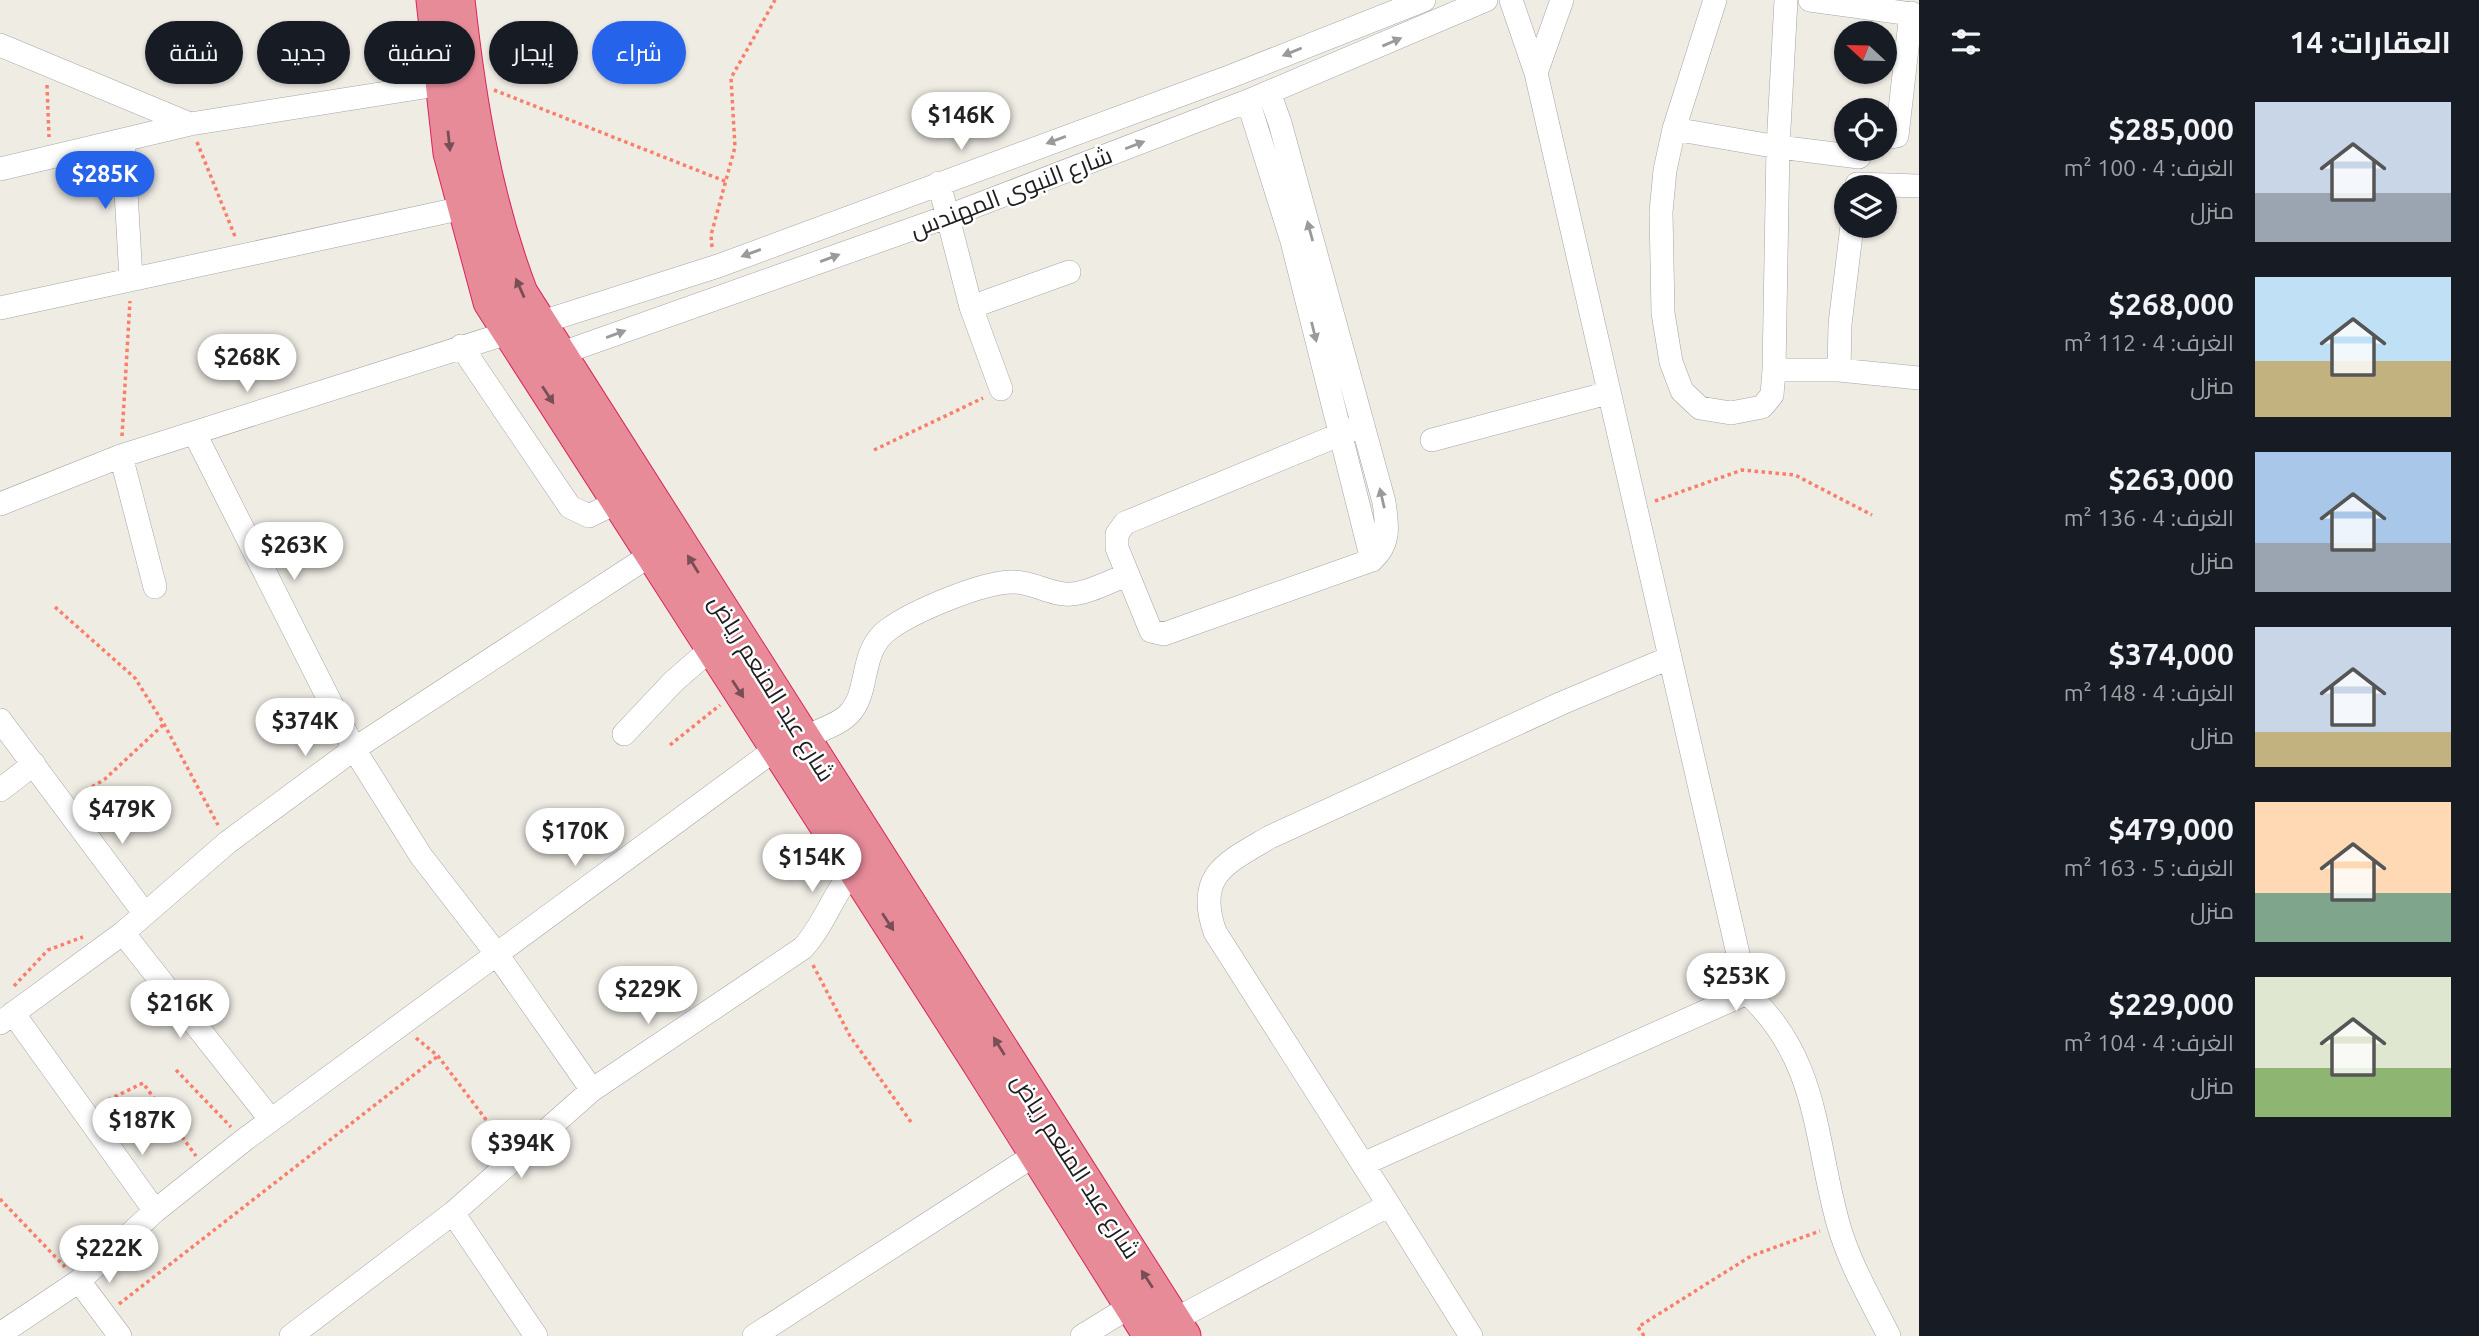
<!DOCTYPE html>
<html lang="ar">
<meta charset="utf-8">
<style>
:root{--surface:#171b24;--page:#242831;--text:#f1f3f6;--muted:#9ea1a6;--accent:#2563eb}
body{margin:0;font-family:Ubuntu,Cairo,sans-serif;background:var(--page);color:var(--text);direction:rtl;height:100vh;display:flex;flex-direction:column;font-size:26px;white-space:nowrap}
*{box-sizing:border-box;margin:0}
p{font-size:23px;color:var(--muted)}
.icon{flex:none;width:38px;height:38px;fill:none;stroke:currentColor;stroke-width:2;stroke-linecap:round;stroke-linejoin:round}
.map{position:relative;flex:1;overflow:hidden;direction:ltr}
.drawer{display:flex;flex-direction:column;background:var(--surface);width:560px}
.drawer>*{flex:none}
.banner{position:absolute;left:21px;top:21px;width:665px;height:63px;direction:rtl;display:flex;gap:14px}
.needle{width:46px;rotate:292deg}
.controls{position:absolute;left:1834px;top:21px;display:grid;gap:14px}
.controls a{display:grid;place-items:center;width:63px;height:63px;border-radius:50%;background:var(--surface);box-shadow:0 2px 5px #0004;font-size:35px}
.price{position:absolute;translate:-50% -60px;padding:0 16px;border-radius:24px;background:#fff;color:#222;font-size:23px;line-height:46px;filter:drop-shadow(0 2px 4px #0008)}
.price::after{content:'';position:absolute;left:50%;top:42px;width:21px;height:16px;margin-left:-10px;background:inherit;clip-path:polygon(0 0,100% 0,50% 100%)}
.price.selected{background:var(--accent);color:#fff}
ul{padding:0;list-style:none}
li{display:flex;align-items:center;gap:21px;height:175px;padding:0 28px}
li span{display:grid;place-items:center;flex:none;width:196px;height:140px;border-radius:0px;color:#555}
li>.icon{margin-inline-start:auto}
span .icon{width:84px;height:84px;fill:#fffc;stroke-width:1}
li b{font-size:30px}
h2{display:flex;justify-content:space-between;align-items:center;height:84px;padding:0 28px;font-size:30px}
.pill{padding:0 24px;border-radius:32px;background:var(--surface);box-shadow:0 2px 5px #0004;font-size:24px;line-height:63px}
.pill.selected{background:var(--accent);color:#fff}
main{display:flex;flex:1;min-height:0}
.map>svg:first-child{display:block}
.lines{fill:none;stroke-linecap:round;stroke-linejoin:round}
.minor-casing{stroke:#a5a5a5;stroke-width:24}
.highway-casing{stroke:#da245b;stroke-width:35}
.path{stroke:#fa7f6a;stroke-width:3.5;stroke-dasharray:3.5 3.5;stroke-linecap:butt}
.minor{stroke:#fff;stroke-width:23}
.highway{stroke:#e78b99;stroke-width:33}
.oneway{fill:#9a9a9a}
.oneway2{fill:#784f55}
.labels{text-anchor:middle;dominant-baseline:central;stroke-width:5;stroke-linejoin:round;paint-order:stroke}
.street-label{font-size:24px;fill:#1e1e1e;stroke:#fff}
</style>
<main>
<section class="drawer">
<h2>العقارات: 14<svg class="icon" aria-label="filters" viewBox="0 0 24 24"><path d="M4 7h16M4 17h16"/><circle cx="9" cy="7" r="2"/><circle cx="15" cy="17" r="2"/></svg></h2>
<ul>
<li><span style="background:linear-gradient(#c9d6e8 65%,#9aa5b1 0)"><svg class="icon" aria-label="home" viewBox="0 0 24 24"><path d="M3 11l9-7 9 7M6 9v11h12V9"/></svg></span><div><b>$285,000</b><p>الغرف: 4 · 100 m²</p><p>منزل</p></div></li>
<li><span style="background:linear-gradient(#bfe0f5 60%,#c2b280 0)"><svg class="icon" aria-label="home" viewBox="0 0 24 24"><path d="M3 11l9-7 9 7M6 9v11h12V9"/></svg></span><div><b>$268,000</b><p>الغرف: 4 · 112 m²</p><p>منزل</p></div></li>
<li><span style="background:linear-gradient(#a9c7e8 65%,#9aa5b1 0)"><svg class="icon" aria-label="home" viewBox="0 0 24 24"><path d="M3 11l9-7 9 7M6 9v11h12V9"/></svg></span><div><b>$263,000</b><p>الغرف: 4 · 136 m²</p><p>منزل</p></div></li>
<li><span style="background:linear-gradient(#c9d6e8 75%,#c2b280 0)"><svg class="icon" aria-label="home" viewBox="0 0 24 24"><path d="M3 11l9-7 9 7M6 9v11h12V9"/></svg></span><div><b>$374,000</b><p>الغرف: 4 · 148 m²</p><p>منزل</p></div></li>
<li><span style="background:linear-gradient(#ffd9b3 65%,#7fa58c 0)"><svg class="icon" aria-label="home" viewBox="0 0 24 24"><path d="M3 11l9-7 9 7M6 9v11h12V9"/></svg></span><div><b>$479,000</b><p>الغرف: 5 · 163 m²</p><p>منزل</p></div></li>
<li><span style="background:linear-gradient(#dfe7d0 65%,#8fb573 0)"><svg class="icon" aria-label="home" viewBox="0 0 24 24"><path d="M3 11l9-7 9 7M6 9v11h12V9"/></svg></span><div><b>$229,000</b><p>الغرف: 4 · 104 m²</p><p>منزل</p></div></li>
</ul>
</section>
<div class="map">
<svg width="1919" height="1336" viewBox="0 0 1919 1336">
<rect width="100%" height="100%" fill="#efece4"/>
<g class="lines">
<defs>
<path id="minor" d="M1511,0L1536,73L1747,993C1819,1059 1814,1137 1838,1223C1849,1263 1871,1300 1889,1336
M1715,0L1674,129L1665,170L1661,212L1663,313L1671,362L1682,391L1700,408L1731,413L1762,407L1772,395L1774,370H1839L1919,378
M1810,0L1919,15
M0,45L190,124
M1536,73L1562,0
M1269,92L1280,123L1384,502C1387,525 1391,543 1372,560L1164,634L1151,631L1117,548V534L1125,523L1363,425
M1248,101L1292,241L1372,560
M1674,129L1778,147L1859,157
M1885,138L1897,136L1911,13
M123,140L131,279
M0,169L190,124L443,84
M939,183L971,307L1001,389
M1857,184L1919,186
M971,307L1069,272
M0,308L463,208
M461,346L570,507L589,516L617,502
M548,358L949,216L1248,101L1486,0
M1774,370L1778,147L1786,0
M1839,370L1840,324L1852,226
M195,434L354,749L421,856L496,953L592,1090
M1432,440L1608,393
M121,456L155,587
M0,504L121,456L718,266L1229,77L1424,0
M0,720L145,914
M624,734L674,681L712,648
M0,790L34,764
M123,933L271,1120
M13,1013L155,1211L244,1140L777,748C795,739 836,728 849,714C871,691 858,651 889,629C914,611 984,581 1014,582C1033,582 1053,596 1071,594C1089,593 1110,581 1127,575
M0,1023L123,933L228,842L354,749L652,554
M1363,1164L1747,993
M1389,1205L1215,932C1195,875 1226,863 1270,837L1562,703L1669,658
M453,1213L536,1336
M79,1281L120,1336
M1174,1320L1389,1205L1471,1336
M0,1334L79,1281L155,1211
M291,1336L453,1213L592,1090L803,948C825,924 833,893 854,870
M754,1336L1036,1154
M1082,1336L1131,1306"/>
<path id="highway" d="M433,0L450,153L490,302L980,1065L1150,1336
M458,0C469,100 485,199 521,293L1184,1336"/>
</defs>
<use href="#minor" class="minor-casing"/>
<use href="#highway" class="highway-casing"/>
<path class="path" d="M47,85L49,137
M494,90L727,182
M197,142L236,239
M712,247L711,235L735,147L731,78L775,0
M122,436L130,301
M874,450L983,398
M1655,501L1742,470L1795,475L1872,515
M55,607L135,678L164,724L218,825
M670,745L720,705
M80,794L105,779L164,724
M813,965L850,1036L911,1122
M14,986L48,950L83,937
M416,1038L438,1056L487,1121
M176,1070L231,1127
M102,1103L143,1083L196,1156
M0,1199L65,1267
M119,1304L438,1056
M1644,1336L1638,1327L1751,1256L1820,1231"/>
<use href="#minor" class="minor"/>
<use href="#highway" class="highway"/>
</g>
<defs><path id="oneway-solid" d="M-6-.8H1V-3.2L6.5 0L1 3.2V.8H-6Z" transform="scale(1.75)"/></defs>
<g class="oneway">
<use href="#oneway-solid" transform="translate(1392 42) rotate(-23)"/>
<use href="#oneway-solid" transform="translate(1292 52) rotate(158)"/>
<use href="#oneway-solid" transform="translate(1056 140) rotate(160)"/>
<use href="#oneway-solid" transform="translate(1135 145) rotate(-21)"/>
<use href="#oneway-solid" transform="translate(1310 231) rotate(-105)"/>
<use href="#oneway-solid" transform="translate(751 253) rotate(160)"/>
<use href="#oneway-solid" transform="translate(830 258) rotate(-20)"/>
<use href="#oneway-solid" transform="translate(1314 332) rotate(76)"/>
<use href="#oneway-solid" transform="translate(616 334) rotate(-20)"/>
<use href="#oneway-solid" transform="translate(1382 498) rotate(-103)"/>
</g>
<g class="oneway2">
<use href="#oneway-solid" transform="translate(449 141) rotate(84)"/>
<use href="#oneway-solid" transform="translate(520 288) rotate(-114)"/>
<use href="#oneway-solid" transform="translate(548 395) rotate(57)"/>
<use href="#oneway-solid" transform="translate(693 564) rotate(-122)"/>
<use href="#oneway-solid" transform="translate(738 689) rotate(57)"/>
<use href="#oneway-solid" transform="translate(888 922) rotate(57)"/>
<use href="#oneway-solid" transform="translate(999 1046) rotate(-122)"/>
<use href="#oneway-solid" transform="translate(1147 1279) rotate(-123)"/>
</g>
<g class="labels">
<g class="street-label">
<text transform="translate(1011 192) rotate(-21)">شارع النبوى المهندس</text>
<text transform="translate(772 688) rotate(58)">شارع عبد المنعم رياض</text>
<text transform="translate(1076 1166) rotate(57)">شارع عبد المنعم رياض</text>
</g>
</g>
</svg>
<div class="controls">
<a><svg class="needle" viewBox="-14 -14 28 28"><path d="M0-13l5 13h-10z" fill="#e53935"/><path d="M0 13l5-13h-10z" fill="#9ea1a6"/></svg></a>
<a><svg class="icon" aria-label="locate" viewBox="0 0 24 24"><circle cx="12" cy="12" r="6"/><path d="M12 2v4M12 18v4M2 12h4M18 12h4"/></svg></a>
<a><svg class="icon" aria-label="layers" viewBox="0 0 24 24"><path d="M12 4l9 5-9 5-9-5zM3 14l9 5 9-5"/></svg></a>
</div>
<b class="price" style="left:961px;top:152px">$146K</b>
<b class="price selected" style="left:105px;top:211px">$285K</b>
<b class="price" style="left:247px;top:394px">$268K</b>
<b class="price" style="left:294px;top:582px">$263K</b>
<b class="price" style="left:305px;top:758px">$374K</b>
<b class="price" style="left:122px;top:846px">$479K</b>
<b class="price" style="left:575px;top:868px">$170K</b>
<b class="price" style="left:812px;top:894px">$154K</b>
<b class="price" style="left:1736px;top:1013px">$253K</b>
<b class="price" style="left:648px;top:1026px">$229K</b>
<b class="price" style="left:180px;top:1040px">$216K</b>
<b class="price" style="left:142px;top:1157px">$187K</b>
<b class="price" style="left:521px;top:1180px">$394K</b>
<b class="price" style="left:109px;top:1285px">$222K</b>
<div class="banner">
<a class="pill selected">شراء</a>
<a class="pill">إيجار</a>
<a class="pill">تصفية</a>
<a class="pill">جديد</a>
<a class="pill">شقة</a>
</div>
</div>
</main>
